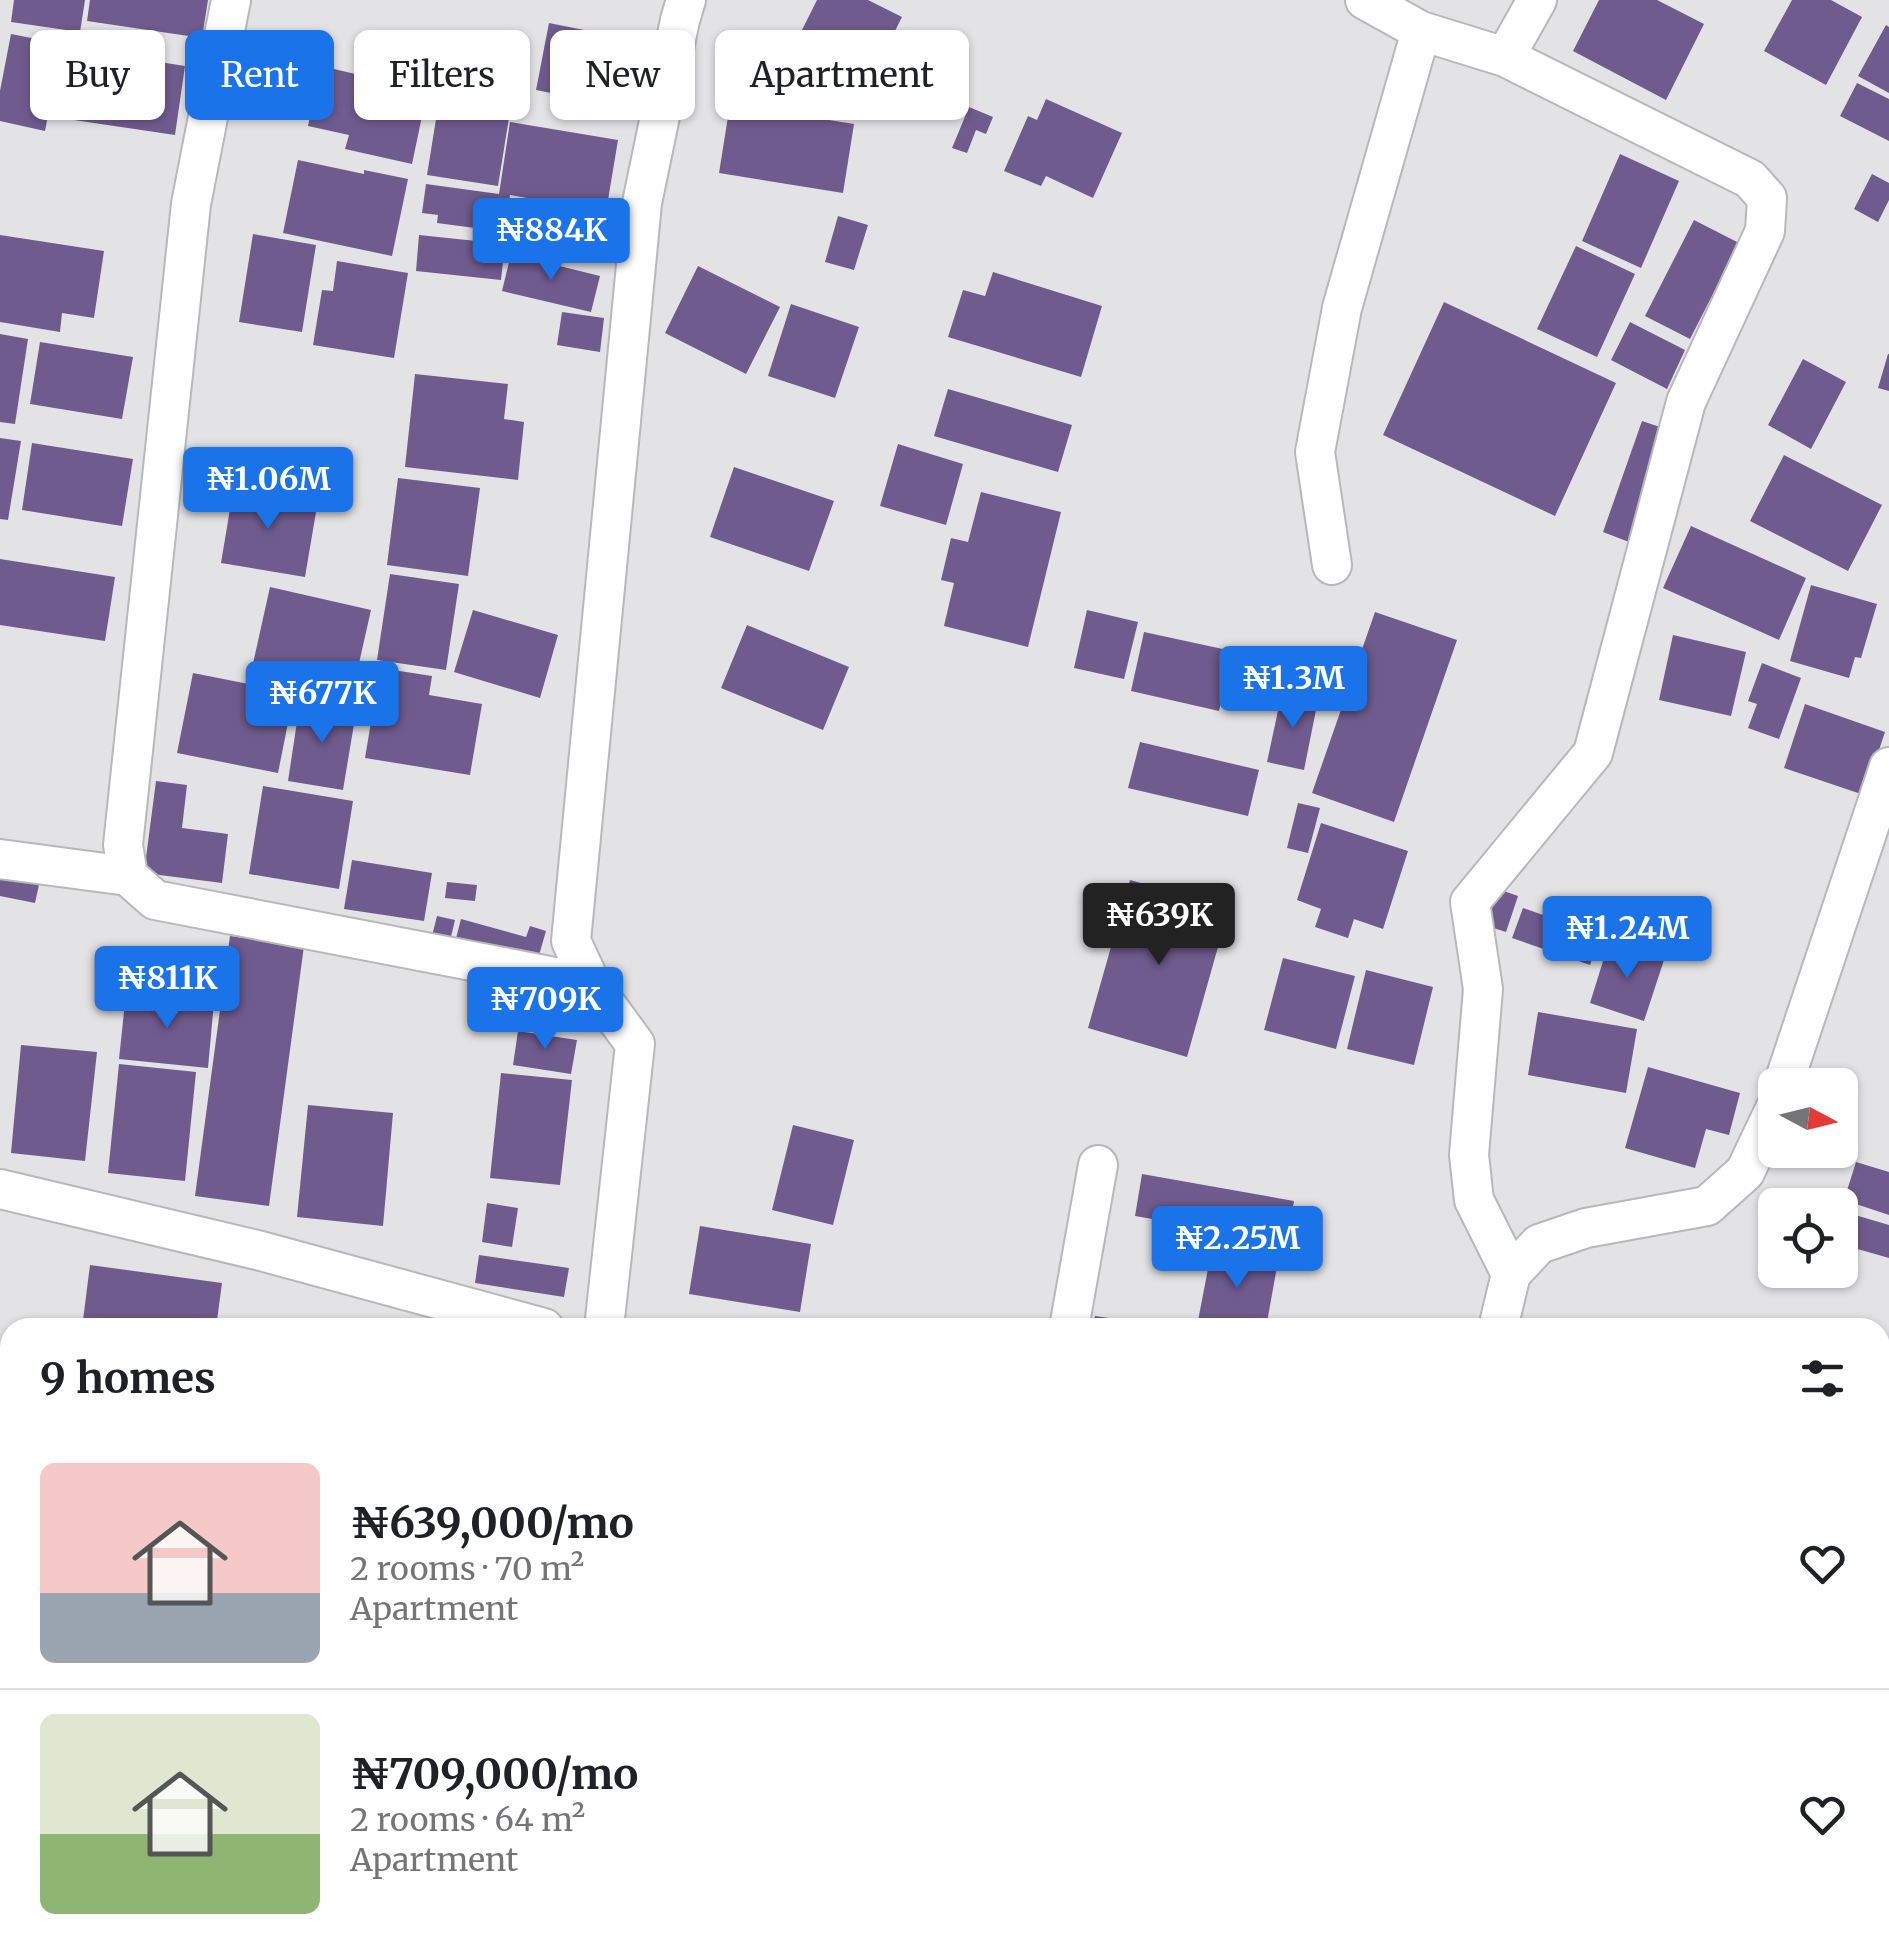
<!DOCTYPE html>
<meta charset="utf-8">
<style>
:root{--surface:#fff;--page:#f2f2f2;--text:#202124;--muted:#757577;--line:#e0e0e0;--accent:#1a73e8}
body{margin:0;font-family:Merriweather,serif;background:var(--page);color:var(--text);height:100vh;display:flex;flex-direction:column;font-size:38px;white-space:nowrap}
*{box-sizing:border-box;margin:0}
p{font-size:32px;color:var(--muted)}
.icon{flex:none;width:55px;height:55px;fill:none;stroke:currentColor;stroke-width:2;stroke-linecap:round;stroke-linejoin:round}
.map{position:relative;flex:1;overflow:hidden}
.panel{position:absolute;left:0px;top:1318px;width:1890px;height:642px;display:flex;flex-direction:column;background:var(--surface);border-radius:30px 30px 0 0;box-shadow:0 2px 8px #0004}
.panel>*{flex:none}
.top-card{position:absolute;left:30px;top:30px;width:1000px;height:90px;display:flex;gap:20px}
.needle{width:65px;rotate:97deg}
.controls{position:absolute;left:1758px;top:1068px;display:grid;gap:20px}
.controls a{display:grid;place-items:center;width:100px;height:100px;border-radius:15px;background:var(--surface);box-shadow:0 2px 8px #0004;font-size:50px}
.price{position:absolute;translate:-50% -85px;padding:0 22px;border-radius:10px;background:var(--accent);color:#fff;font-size:32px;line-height:65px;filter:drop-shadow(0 2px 5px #0008)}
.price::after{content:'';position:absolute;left:50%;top:60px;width:30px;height:22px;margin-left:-15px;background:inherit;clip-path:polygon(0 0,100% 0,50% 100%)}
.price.current{background:#222;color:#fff}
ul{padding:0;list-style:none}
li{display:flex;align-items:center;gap:30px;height:250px;padding:0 40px}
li+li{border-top:2px solid var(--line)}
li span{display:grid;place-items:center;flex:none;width:280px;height:200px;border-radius:15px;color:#555}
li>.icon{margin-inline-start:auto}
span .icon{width:120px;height:120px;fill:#fffc;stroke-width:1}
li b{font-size:42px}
h2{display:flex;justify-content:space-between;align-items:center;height:120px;padding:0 40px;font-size:42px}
.chip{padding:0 35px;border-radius:15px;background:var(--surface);box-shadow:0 2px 8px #0004;font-size:35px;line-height:90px}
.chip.current{background:var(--accent);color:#fff}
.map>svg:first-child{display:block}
.building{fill:#705b8e}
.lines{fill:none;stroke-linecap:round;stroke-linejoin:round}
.minor-casing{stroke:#b7b8b9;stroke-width:42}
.minor{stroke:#fff;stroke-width:38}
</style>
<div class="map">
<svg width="1889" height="1958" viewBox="0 0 1889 1958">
<rect width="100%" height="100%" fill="#e3e3e5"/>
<path class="building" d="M14,0H85L80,32L11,22Z
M90,0H208L202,38L87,21Z
M817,0H868L902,17L871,79L796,42Z
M1599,0H1657L1704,24L1666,100L1573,51Z
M1792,0H1831L1862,17L1826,85L1764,51Z
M549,23L624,38L610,105L536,90Z
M1886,25L1889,27V93L1858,76Z
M11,34L62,44L45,131L0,121V91Z
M77,49L185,66L175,135L67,119Z
M321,66L394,83L396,75L429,83L412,164L345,149L349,135L308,126Z
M442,82L513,93L498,186L427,175Z
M1857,83L1889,99V141L1840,116Z
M1046,99L1122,133L1093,198L1046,176L1041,186L1004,171L1028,116L1037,120Z
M730,104L854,124L843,193L719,173Z
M969,107L993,117L986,134L976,130L967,153L952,148Z
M510,122L618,140L606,212L510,195L505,232L437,223L438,215L422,213L426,184L499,194Z
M1620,154L1679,181L1641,268L1582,241Z
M298,160L364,174V170L408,179L392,256L283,233Z
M1872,174L1889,183V200L1878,222L1854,209Z
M513,202L562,208L557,246L509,240Z
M838,216L868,225L854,270L825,262Z
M1694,220L1739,243L1690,339L1645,316Z
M253,234L316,245L302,332L239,322Z
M0,235L104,251L94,318L62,313L60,332L0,322Z
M419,235L505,244L501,280L416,271Z
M1576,246L1635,274L1597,357L1537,329Z
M511,254L600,276L591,312L502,291Z
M337,261L408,273L394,358L313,345L322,290L333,291Z
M698,266L780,307L746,374L665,333Z
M993,272L1102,306L1081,377L948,337L963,290L985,296Z
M1444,302L1616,383L1555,516L1383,435Z
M791,304L859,327L835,398L768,376Z
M562,312L604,318L600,352L557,345Z
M1630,322L1685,350L1667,389L1611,360Z
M0,334L28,339L15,424L0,422Z
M40,342L133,357L122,419L30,404Z
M1888,354H1889V391L1878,388Z
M1803,359L1846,382L1811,449L1768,425Z
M415,374L508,384L504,419L524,422L518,480L405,467Z
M948,389L1072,425L1058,472L934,436Z
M1642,421L1669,430L1629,542L1603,532Z
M0,438L21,441L8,520L0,519Z
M32,443L133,459L122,526L22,510Z
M898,444L963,464L946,525L880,506Z
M1784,455L1882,505L1848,571L1750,521Z
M734,467L834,501L809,571L710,537Z
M398,478L480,488L468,576L387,565Z
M234,485L296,496L294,507L316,512L305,577L221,563Z
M981,492L1061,512L1028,647L944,626L954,583L941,580L951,538L968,542Z
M1691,526L1806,578L1779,640L1663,588Z
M0,559L115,577L105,641L0,625Z
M390,574L459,584L446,670L377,660Z
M1811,585L1877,604L1861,658L1855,657L1849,678L1790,661Z
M270,587L371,610L353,690L252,668Z
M473,610L558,635L540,698L454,672Z
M1087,610L1138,622L1124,679L1074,668Z
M1375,612L1457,640L1394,822L1312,793Z
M747,625L849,667L823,730L721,688Z
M1144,632L1232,651L1219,711L1131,691Z
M1673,635L1746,652L1731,716L1659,700Z
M1762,663L1801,678L1779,739L1748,728L1757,704L1748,701Z
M380,668L432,676L429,695L482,704L470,775L365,758Z
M193,673L294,693L278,773L177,753Z
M1282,692L1318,700L1304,770L1267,762Z
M300,702L356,712L343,790L288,781Z
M1805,704L1885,732L1864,795L1784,768Z
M1140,742L1259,770L1248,816L1128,788Z
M156,781L187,785L182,828L228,834L222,883L144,873Z
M263,786L353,801L339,889L249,874Z
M1298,803L1320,808L1308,853L1287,848Z
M1321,823L1408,851L1383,929L1354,919L1348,938L1315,927L1321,909L1297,900Z
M352,860L432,873L424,921L344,909Z
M0,867L41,876L35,903L0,896Z
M1130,880L1229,908L1187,1057L1088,1028Z
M447,882L477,885L475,901L445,898Z
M1492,887L1518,896L1506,932L1481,924Z
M1523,908L1600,935L1590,965L1512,938Z
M437,916L455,920L450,941L432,936Z
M461,919L526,937L530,926L546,931L535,969L454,946Z
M230,936L304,946L269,1206L195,1196Z
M1609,942L1664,960L1644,1021L1590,1003Z
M1283,958L1355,976L1336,1049L1264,1030Z
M1366,970L1433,987L1414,1065L1347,1049Z
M126,993L214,1002L208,1068L119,1059Z
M1538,1012L1637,1029L1626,1093L1528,1075Z
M518,1031L577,1040L571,1074L513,1065Z
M21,1045L97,1052L85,1161L11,1153Z
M119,1064L196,1072L185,1181L108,1173Z
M1648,1067L1740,1093L1729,1135L1706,1129L1695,1168L1625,1148Z
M501,1073L572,1080L560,1185L490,1178Z
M308,1105L393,1113L383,1226L297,1217Z
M793,1125L854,1140L833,1225L772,1210Z
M1856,1162L1889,1172V1215L1844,1200Z
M1142,1174L1294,1201L1287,1242L1135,1216Z
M487,1203L518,1208L512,1247L482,1242Z
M1845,1212L1889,1225V1258L1840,1244V1228Z
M700,1226L811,1244L800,1312L689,1294Z
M1212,1248L1278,1261L1266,1328L1197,1326Z
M479,1255L569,1268L564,1297L475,1283Z
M90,1265L222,1283L216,1328H82Z
M1095,1316L1137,1322L1136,1328H1093Z
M1880,1526L1889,1528V1605L1880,1603Z
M1880,1924L1889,1926V1958H1860L1862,1950H1880Z
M68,1950H86L126,1956V1958H67Z
M175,1950H266L264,1958H173Z
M273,1950H354L353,1958H272Z
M1218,1950H1298L1296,1958H1241L1218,1953Z
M1554,1950H1646L1643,1958H1550Z
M1766,1950H1845L1843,1958H1763Z"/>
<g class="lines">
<defs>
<path id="minor" d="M1365,0L1421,31L1505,57L1750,179L1767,198L1765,231L1686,402L1593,753L1470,902L1483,989L1469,1155L1474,1200L1511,1274
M1505,57L1537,0
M1332,565L1315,452L1342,308L1421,31
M0,859L128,876L155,900L591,984
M128,876L123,845L191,204L231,0
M1783,1085L1889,767
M0,1189L261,1251L544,1328
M604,1328L635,1044L591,984L571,941L642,203L680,20L686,0
M1069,1328L1098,1165
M1498,1328L1511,1274L1539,1244L1586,1228L1707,1206L1745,1172L1775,1109
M0,1657L10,1660
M963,1950L988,1958
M415,1958L417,1950
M909,1958L911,1950
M1397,1958L1399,1950"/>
</defs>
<use href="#minor" class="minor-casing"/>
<use href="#minor" class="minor"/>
</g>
</svg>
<div class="controls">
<a><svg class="needle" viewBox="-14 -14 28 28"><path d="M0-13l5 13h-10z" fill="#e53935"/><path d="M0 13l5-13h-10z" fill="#757577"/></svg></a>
<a><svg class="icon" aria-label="locate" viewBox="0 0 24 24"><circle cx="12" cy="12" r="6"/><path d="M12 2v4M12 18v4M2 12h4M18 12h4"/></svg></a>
</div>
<b class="price" style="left:551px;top:283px">₦884K</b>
<b class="price" style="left:268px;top:532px">₦1.06M</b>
<b class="price" style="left:1293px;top:731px">₦1.3M</b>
<b class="price" style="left:322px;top:746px">₦677K</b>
<b class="price current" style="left:1159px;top:968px">₦639K</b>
<b class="price" style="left:1627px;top:981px">₦1.24M</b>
<b class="price" style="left:167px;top:1031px">₦811K</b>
<b class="price" style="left:545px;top:1052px">₦709K</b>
<b class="price" style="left:1237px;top:1291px">₦2.25M</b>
<div class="top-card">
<a class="chip">Buy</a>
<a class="chip current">Rent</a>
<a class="chip">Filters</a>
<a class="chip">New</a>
<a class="chip">Apartment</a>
</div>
<section class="panel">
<h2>9 homes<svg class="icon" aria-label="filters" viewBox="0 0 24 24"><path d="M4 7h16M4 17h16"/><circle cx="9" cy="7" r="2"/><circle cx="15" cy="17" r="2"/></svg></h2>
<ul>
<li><span style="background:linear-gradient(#f6c9c9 65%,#9aa5b1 0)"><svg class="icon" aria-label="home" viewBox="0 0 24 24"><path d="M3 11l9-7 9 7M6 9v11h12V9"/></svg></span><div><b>₦639,000/mo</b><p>2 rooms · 70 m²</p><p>Apartment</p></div><svg class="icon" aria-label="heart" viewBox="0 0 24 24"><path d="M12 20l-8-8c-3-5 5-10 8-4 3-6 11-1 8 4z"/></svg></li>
<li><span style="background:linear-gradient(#dfe7d0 60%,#8fb573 0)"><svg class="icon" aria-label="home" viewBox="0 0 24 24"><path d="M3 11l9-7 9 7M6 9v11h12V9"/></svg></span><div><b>₦709,000/mo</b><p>2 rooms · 64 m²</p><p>Apartment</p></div><svg class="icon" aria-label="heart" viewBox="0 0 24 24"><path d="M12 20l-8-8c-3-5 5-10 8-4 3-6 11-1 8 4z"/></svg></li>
</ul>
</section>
</div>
